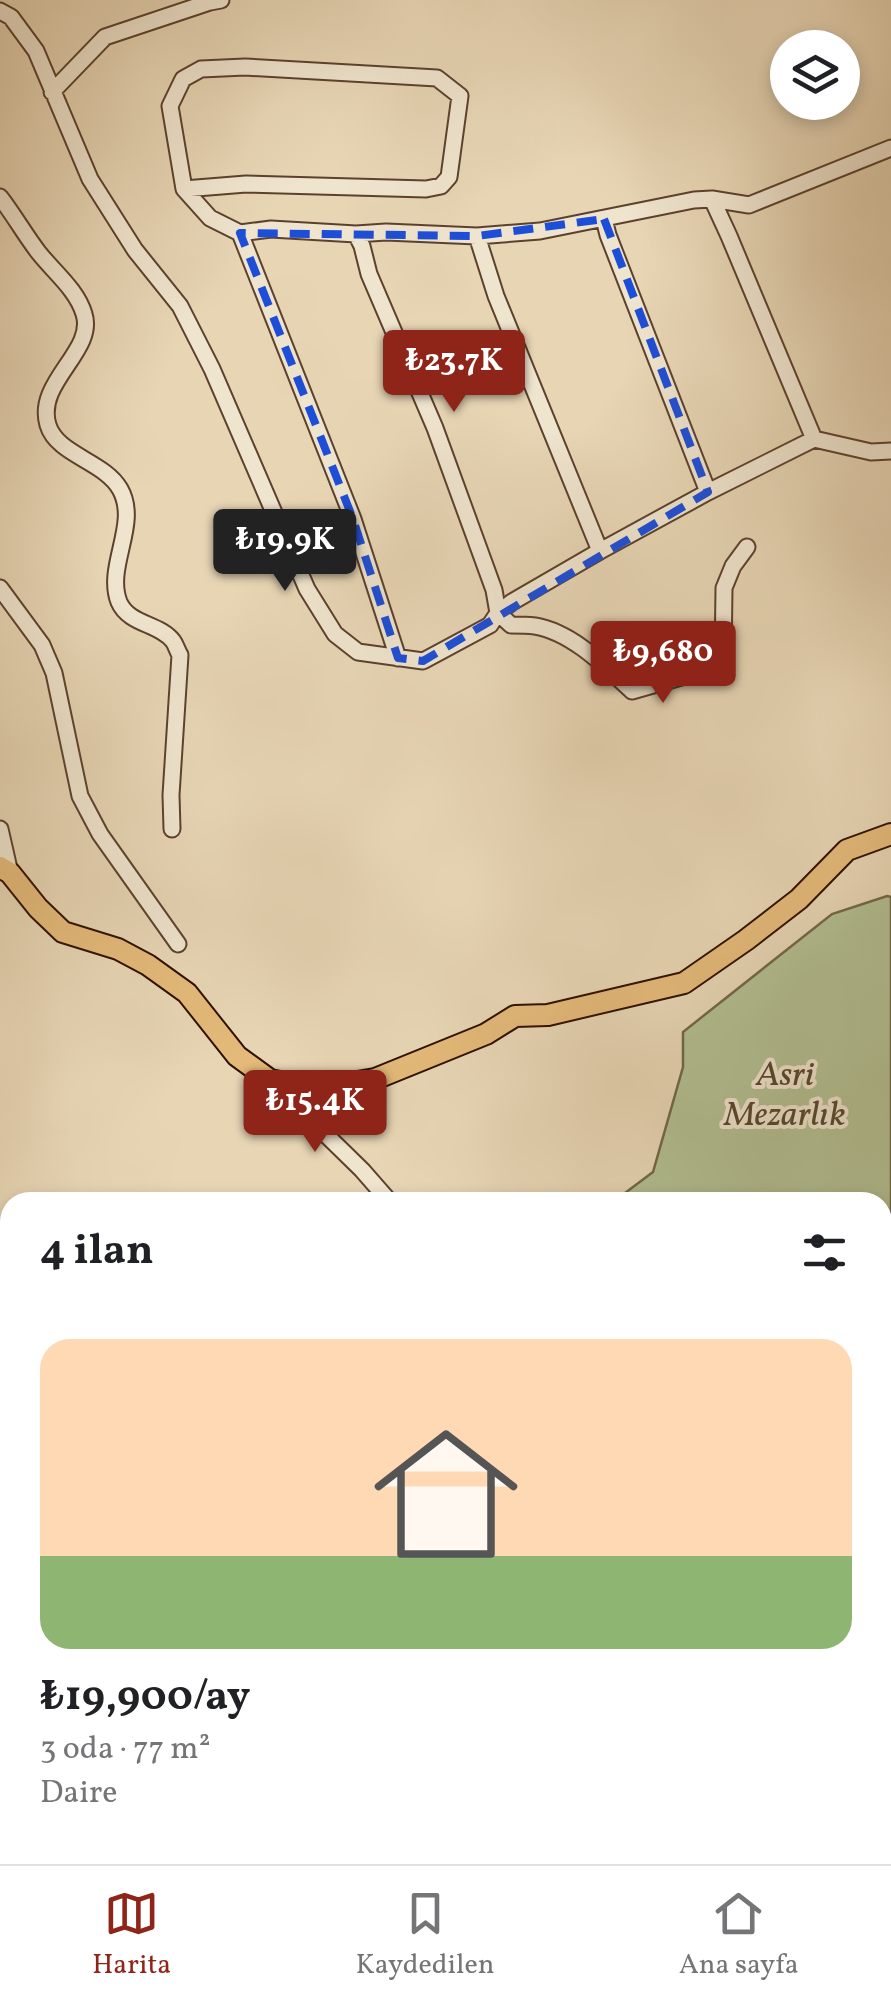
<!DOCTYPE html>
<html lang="tr">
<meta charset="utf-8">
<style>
:root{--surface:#fff;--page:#f6f6f6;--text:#202124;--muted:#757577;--line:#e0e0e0;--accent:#8f2418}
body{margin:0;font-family:Vollkorn,serif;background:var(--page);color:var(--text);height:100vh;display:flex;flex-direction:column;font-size:38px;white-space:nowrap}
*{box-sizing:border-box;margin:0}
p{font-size:32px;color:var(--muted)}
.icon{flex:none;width:55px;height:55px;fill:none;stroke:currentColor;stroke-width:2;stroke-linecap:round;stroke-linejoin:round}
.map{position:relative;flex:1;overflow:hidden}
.sheet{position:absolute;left:0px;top:1192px;width:892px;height:672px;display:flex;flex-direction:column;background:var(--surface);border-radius:30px 30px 0 0;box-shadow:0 5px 15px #0003}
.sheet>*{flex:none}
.controls{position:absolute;left:770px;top:30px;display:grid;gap:20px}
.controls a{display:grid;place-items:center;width:90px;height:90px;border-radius:50%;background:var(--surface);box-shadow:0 5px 15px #0003;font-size:50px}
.price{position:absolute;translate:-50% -85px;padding:0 22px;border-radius:10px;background:var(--accent);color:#fff;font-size:32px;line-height:65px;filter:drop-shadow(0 2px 5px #0008)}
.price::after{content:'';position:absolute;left:50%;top:60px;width:30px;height:22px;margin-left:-15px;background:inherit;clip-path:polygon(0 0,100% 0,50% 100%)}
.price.current{background:#222;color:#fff}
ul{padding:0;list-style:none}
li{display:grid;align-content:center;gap:20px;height:530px;padding:0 40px}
li span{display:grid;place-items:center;height:310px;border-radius:30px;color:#555}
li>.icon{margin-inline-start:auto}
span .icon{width:180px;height:180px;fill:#fffc;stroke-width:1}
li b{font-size:42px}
h2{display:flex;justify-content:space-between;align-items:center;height:120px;padding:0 40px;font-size:42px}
.tab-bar{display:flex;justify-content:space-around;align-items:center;height:140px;border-top:2px solid var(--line);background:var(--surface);font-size:28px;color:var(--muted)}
.tab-bar a{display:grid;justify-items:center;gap:5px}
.tab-bar .current{color:var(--accent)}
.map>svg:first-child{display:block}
.green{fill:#b1be91;stroke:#706748;stroke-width:2.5}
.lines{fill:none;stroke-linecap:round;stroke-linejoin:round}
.minor-casing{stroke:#5c412d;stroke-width:19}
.major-casing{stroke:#2e1000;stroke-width:24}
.minor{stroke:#efe4ce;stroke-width:15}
.major{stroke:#e4ba7a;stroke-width:20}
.marked{fill:none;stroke:#1d4ed8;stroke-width:8;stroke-dasharray:20 12;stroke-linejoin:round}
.labels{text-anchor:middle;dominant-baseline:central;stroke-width:8;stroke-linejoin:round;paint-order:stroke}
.park-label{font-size:35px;font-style:italic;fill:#55442c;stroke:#efe4ce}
</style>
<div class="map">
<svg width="891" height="1864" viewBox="0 0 891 1864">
<rect width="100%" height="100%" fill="#e7d5b4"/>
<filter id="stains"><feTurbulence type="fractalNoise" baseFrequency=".002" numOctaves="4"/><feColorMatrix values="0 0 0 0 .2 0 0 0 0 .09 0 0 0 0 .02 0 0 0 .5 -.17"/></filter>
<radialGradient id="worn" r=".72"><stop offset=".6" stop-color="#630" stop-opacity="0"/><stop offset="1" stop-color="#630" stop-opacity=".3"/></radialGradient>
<path class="green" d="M887,896L891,897V1220L883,1221L882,1202H613L653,1172L683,1067V1032L832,914Z
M891,1284V1406L883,1414V1288Z"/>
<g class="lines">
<defs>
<path id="minor" d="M0,11L11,17L36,51L90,179L135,250L180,306L212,369L307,589L335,634L358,652L423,661L490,625L498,613L512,602L600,551L708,492L814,439L871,452L891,451
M52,92L105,37L210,2L221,0
M184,189L246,184L426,189L441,186L449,177L460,96L437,78L245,67L201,69L183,79L170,106L184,189L210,218L240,233L271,229L356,234L386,232L477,236L540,231L694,200L712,199L729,236L814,439
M0,197C14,215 25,235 39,253C54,272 77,290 84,314C96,351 35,382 48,425C57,455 104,461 120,489C140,524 105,566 119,602C129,625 159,623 173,641C176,645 177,650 180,655L171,795L172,829
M712,199L749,205L891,148
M604,219L608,235L708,492
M240,233L353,519L398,658
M356,234L362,246L369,274L435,428L494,590L498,613L511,625C519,625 527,625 535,626C572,632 606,667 632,691L723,665L724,588L733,566L747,547
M477,236L496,296L600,551
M0,588L42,645L54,673L80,796L100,834L178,944
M0,829L10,873
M270,1080L362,1170L390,1202
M882,1247L891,1242
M882,1273L891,1275
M0,1297L10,1294
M0,1418L8,1446L0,1474
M882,1435L891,1426
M0,1493L10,1509
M0,1558L10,1550
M714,1855L718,1864
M305,1864V1855
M401,1864L403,1855
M801,1864L802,1855"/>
<path id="major" d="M0,867L10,873L38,908L63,932L118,949L148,965L187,993L237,1056L270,1080L315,1089L375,1079L486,1034L515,1016L548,1015L684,983L746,940L799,899L847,850L891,834"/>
</defs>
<use href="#minor" class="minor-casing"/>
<use href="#major" class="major-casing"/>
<use href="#minor" class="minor"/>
<use href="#major" class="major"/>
</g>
<path class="marked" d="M604,219L708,492L423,661L398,658L353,519L240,233L477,236Z"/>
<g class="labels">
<g class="park-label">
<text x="785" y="1076">Asri<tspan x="785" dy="40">Mezarlık</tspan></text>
</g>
</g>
<rect width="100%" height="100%" filter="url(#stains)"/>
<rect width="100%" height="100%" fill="url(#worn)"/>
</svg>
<div class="controls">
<a><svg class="icon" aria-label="layers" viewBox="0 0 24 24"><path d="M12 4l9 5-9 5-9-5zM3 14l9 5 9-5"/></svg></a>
</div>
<b class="price" style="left:454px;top:415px">₺23.7K</b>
<b class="price current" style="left:285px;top:594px">₺19.9K</b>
<b class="price" style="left:663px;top:706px">₺9,680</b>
<b class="price" style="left:315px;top:1155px">₺15.4K</b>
<section class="sheet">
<h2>4 ilan<svg class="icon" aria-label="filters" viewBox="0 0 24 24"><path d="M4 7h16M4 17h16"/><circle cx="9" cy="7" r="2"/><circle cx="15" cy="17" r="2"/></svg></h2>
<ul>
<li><span style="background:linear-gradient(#ffd9b3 70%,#8fb573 0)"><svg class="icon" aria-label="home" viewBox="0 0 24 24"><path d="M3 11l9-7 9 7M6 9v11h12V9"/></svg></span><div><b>₺19,900/ay</b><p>3 oda · 77 m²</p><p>Daire</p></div></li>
</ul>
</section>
</div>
<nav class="tab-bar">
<a class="current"><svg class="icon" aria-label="map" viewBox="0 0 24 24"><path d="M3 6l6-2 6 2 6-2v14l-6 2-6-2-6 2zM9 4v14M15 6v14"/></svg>Harita</a>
<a><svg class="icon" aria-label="saved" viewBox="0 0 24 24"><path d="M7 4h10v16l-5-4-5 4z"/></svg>Kaydedilen</a>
<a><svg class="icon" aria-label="home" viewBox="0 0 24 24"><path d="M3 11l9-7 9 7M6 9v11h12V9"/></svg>Ana sayfa</a>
</nav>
